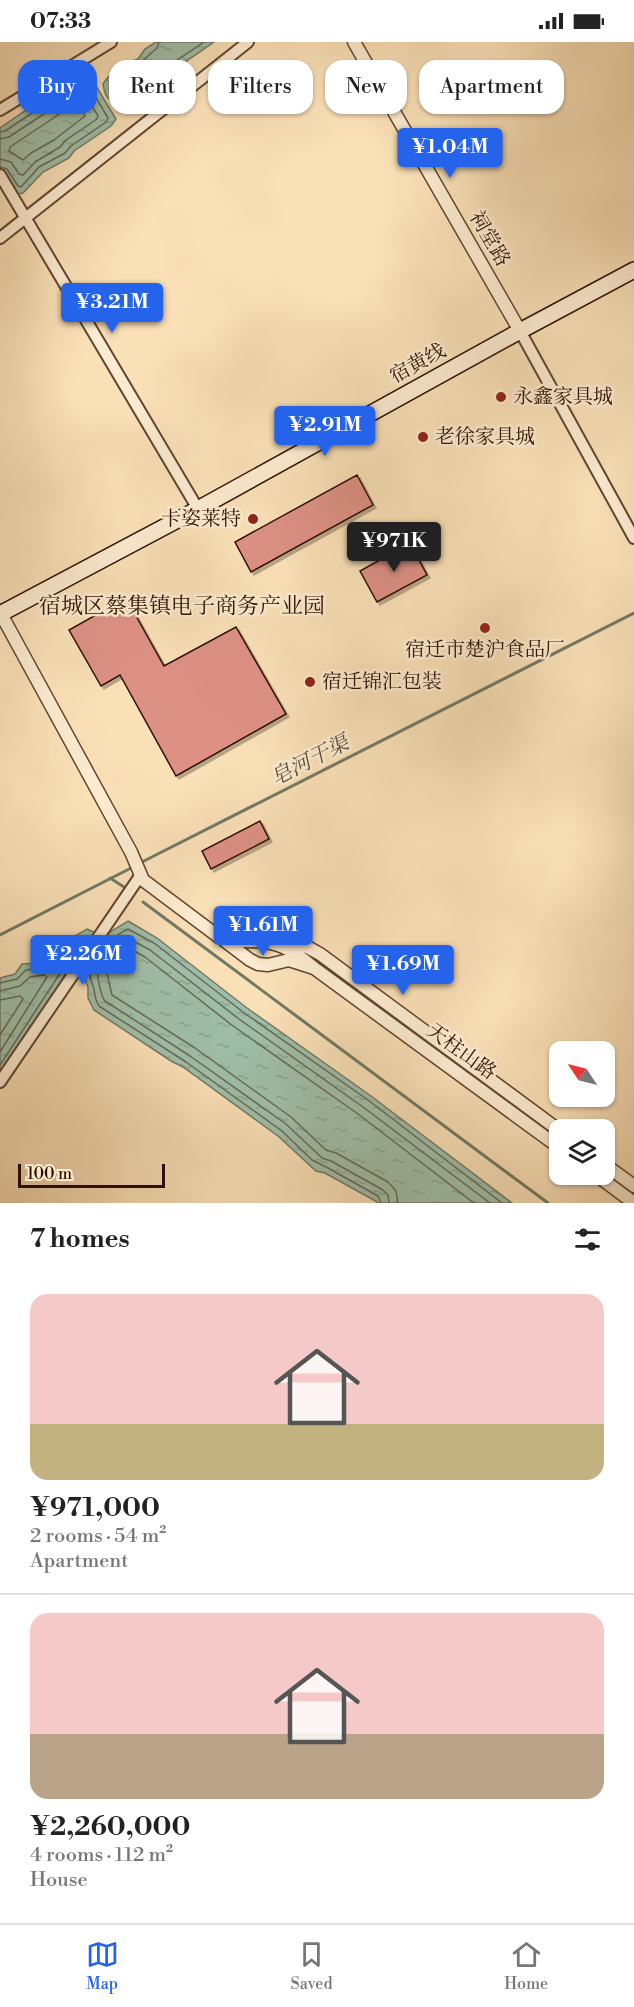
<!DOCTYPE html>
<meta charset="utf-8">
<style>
:root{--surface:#fff;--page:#f2f2f2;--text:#222;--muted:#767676;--line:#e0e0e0;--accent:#2563eb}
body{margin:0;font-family:"Libre Bodoni","Noto Serif SC",serif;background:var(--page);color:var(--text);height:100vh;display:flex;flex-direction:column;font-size:22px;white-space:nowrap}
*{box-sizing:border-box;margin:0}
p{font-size:20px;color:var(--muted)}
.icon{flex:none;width:33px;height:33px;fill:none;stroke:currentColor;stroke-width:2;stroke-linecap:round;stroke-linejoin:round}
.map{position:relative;height:1161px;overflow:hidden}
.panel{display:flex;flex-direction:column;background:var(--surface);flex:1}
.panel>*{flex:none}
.hud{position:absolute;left:18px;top:18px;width:598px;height:54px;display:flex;gap:12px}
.needle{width:39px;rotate:305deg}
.tools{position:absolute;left:549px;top:999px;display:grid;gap:12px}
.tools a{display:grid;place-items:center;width:66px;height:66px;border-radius:12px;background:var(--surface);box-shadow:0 2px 4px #0004;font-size:30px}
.scale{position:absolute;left:18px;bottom:15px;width:147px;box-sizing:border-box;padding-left:6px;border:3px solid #2e1100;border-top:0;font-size:16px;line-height:21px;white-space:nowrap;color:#2e1100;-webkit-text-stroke:4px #fcebd0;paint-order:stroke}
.price{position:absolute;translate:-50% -51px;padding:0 14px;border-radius:6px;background:var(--accent);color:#fff;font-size:20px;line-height:39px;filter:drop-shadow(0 2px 3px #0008)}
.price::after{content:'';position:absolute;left:50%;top:36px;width:18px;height:14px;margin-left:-9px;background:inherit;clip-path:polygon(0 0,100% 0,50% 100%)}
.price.current{background:#222;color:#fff}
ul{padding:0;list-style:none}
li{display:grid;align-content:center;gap:12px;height:318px;padding:0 30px}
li+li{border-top:2px solid var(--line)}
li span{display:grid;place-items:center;height:186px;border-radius:18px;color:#555}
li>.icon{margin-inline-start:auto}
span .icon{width:108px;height:108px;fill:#fffc;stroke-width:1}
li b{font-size:26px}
h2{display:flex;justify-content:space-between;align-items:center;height:72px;padding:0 30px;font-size:26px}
.pill{padding:0 21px;border-radius:18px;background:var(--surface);box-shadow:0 2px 4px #0004;font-size:21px;line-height:54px}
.pill.current{background:var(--accent);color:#fff}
.status{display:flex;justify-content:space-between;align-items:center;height:42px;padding:0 30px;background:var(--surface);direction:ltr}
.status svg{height:16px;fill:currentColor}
.dock{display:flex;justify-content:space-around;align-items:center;height:84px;border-top:2px solid var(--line);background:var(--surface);font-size:16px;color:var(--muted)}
.dock a{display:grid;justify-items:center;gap:3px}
.dock .current{color:var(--accent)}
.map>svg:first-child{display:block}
.water{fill:url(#water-ripples);stroke:#727965;stroke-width:1.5}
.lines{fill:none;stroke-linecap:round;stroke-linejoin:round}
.shore{stroke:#666854;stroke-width:1.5}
.stream{stroke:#727965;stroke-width:3}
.building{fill:#dd9185;stroke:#2e1100;stroke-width:1.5;filter:url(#shadow)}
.minor-casing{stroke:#61452e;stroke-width:14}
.tertiary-casing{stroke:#61452e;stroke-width:15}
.secondary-casing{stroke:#2e1100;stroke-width:18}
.minor{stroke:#fcebd0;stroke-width:10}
.tertiary{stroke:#fcebd0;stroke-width:12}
.secondary{stroke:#fcebd0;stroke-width:15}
.poi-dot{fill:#8f2418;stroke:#fcebd0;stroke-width:2}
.labels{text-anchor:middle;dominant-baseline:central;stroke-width:5;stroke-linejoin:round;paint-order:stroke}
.street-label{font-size:20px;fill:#2e1100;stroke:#fcebd0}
.poi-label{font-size:20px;fill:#2e1100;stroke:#fcebd0;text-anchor:start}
.water-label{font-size:21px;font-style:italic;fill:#564e3b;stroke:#fcebd0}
.quarter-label{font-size:22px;fill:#2e1100;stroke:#fcebd0}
</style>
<div class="status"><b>07:33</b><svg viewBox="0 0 49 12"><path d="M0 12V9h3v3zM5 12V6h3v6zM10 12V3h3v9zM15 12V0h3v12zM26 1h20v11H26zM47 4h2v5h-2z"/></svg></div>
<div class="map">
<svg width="634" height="1161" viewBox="0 0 634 1161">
<defs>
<pattern id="water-ripples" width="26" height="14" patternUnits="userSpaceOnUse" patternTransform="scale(1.5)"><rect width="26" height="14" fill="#9fbea9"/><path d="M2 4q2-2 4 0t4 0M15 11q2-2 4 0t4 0" fill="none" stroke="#89a290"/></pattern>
<filter id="shadow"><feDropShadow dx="3" dy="3" stdDeviation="0" flood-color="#0004"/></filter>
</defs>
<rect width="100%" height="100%" fill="#fae0b7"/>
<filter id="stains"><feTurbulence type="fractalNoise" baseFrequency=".00333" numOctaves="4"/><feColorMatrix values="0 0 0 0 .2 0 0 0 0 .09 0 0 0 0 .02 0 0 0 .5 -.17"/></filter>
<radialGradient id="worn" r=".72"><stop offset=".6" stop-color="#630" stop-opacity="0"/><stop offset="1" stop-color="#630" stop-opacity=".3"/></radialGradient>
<path class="water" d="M156,0H214C197,12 133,57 116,59C106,60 104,49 103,42L108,35L126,27L130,20L138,17L145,7Z
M84,31L96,44L116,77L111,84L74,109L69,116L43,130L23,151L18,152L14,149L0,127V86L79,32Z
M128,879L157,896L247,966L371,1054L512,1161H379L325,1131L316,1129L278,1094L183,1025L171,1019L94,968L88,956V945L84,936L85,926L96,908L110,890Z
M87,887L94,890L0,1032V936L15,932L22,922L38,921L52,907Z"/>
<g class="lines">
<path class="shore" d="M159,0L157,6C150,12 143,19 136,24C133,26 132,30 129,32C122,37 114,36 110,44L112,52C128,52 188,11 204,0
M76,61L80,62L85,74L54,98L31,111L23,118L9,109L10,105Z
M0,90L5,89L82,38L91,47L108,76L106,80L71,104L65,111L39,125L21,145L18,144L7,127L0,125
M0,97L9,95L80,48L83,49L98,74L97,77L66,98L60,105L35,120L23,133L19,132L11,120L0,117
M0,941L17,937L26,928L41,926L56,911L73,902L76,904V907L0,1023
M0,949L20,944L30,935L44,933L47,935L0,1010
M0,958L20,954L23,957L0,993
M381,1161L378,1154L328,1126L312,1118L282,1089L186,1020L99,964C95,958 95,954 94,947C93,942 90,938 90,933C91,916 114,893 128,887L154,901L243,970L368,1058L502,1161
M389,1161L388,1153L383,1148L331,1119L322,1116L286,1082L190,1014L105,959C102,956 97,936 98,932C100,918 116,900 128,896L150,908L239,977L363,1065L490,1161
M398,1161L396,1149L388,1140L336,1111L326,1108L291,1075L195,1006L112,953L107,932L125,907L129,906L145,915L233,984L358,1072L474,1161"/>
<path class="stream" d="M140,821L634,571
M110,836L127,847
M143,860L548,1161
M0,893L135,824"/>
</g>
<path class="building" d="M357,433L373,463L251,530L235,500Z
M410,501L427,533L377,560L360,529Z
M126,556L164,624L236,585L286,672L176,734L120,633L101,644L69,588Z
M260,779L269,797L211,827L202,809Z"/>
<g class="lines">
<defs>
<path id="minor" d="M0,68L111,0
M0,133L198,467
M0,196L248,0
M520,289L634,496
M0,1040L140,834"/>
<path id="tertiary" d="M354,0L520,289
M1,572L131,810L143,838L219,895C238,901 247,898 265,900C285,902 299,914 314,926
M271,895C290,897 304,902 320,912L560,1089
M225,899L250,918L258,922L268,923L289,918L314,926L560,1106
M604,1122L634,1144
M595,1132L634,1161"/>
<path id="secondary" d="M0,572L198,467L520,289L634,228"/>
</defs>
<use href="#minor" class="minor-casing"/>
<use href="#tertiary" class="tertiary-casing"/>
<use href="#secondary" class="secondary-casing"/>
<use href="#minor" class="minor"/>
<use href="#tertiary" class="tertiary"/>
<use href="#secondary" class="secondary"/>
</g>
<g class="poi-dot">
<circle cx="501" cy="355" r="6"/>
<circle cx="423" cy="395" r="6"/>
<circle cx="253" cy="477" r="6"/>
<circle cx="485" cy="586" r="6"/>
<circle cx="310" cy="640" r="6"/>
</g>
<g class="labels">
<g class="street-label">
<text transform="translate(489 197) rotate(60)">祠堂路</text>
<text transform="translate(418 322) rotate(-29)">宿黄线</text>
<text transform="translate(461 1010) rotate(36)">天柱山路</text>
</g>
<g class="poi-label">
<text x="513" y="355">永鑫家具城</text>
<text x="435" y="395">老徐家具城</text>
<text x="241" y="477" text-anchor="end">卡姿莱特</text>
<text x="485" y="608" text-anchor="middle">宿迁市楚沪食品厂</text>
<text x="322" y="640">宿迁锦汇包装</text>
</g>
<g class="water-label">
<text transform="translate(310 719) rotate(-27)">皂河干渠</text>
</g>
<g class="quarter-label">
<text x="182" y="564">宿城区蔡集镇电子商务产业园</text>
</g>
</g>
<rect width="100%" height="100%" filter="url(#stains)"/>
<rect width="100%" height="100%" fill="url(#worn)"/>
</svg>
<div class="tools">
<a><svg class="needle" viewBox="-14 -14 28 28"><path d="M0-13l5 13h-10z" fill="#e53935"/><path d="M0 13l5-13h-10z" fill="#767676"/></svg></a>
<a><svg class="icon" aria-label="layers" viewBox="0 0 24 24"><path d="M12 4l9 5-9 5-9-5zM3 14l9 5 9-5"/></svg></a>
</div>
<div class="scale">100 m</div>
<b class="price" style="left:450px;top:137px">¥1.04M</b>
<b class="price" style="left:112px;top:292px">¥3.21M</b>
<b class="price" style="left:325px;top:415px">¥2.91M</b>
<b class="price current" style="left:394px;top:531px">¥971K</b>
<b class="price" style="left:263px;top:915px">¥1.61M</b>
<b class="price" style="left:83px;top:944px">¥2.26M</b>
<b class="price" style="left:403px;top:954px">¥1.69M</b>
<div class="hud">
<a class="pill current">Buy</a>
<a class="pill">Rent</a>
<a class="pill">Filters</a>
<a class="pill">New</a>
<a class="pill">Apartment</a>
</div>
</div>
<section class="panel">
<h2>7 homes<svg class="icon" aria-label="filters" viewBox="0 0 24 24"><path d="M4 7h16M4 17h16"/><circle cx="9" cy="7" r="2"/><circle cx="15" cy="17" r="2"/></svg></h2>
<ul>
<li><span style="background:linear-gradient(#f6c9c9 70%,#c2b280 0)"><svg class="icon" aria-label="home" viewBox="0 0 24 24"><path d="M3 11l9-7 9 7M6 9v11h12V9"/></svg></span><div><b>¥971,000</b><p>2 rooms · 54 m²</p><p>Apartment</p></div></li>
<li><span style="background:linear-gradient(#f6c9c9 65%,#b9a48a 0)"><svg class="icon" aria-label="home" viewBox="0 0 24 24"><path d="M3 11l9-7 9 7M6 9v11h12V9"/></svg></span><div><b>¥2,260,000</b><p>4 rooms · 112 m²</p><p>House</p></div></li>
</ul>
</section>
<nav class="dock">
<a class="current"><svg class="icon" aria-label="map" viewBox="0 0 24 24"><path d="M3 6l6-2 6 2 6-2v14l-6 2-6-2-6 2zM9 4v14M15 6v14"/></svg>Map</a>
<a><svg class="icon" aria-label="saved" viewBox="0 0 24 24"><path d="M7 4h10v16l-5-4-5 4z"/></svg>Saved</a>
<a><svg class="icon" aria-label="home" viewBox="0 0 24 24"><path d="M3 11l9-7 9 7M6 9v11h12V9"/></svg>Home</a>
</nav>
